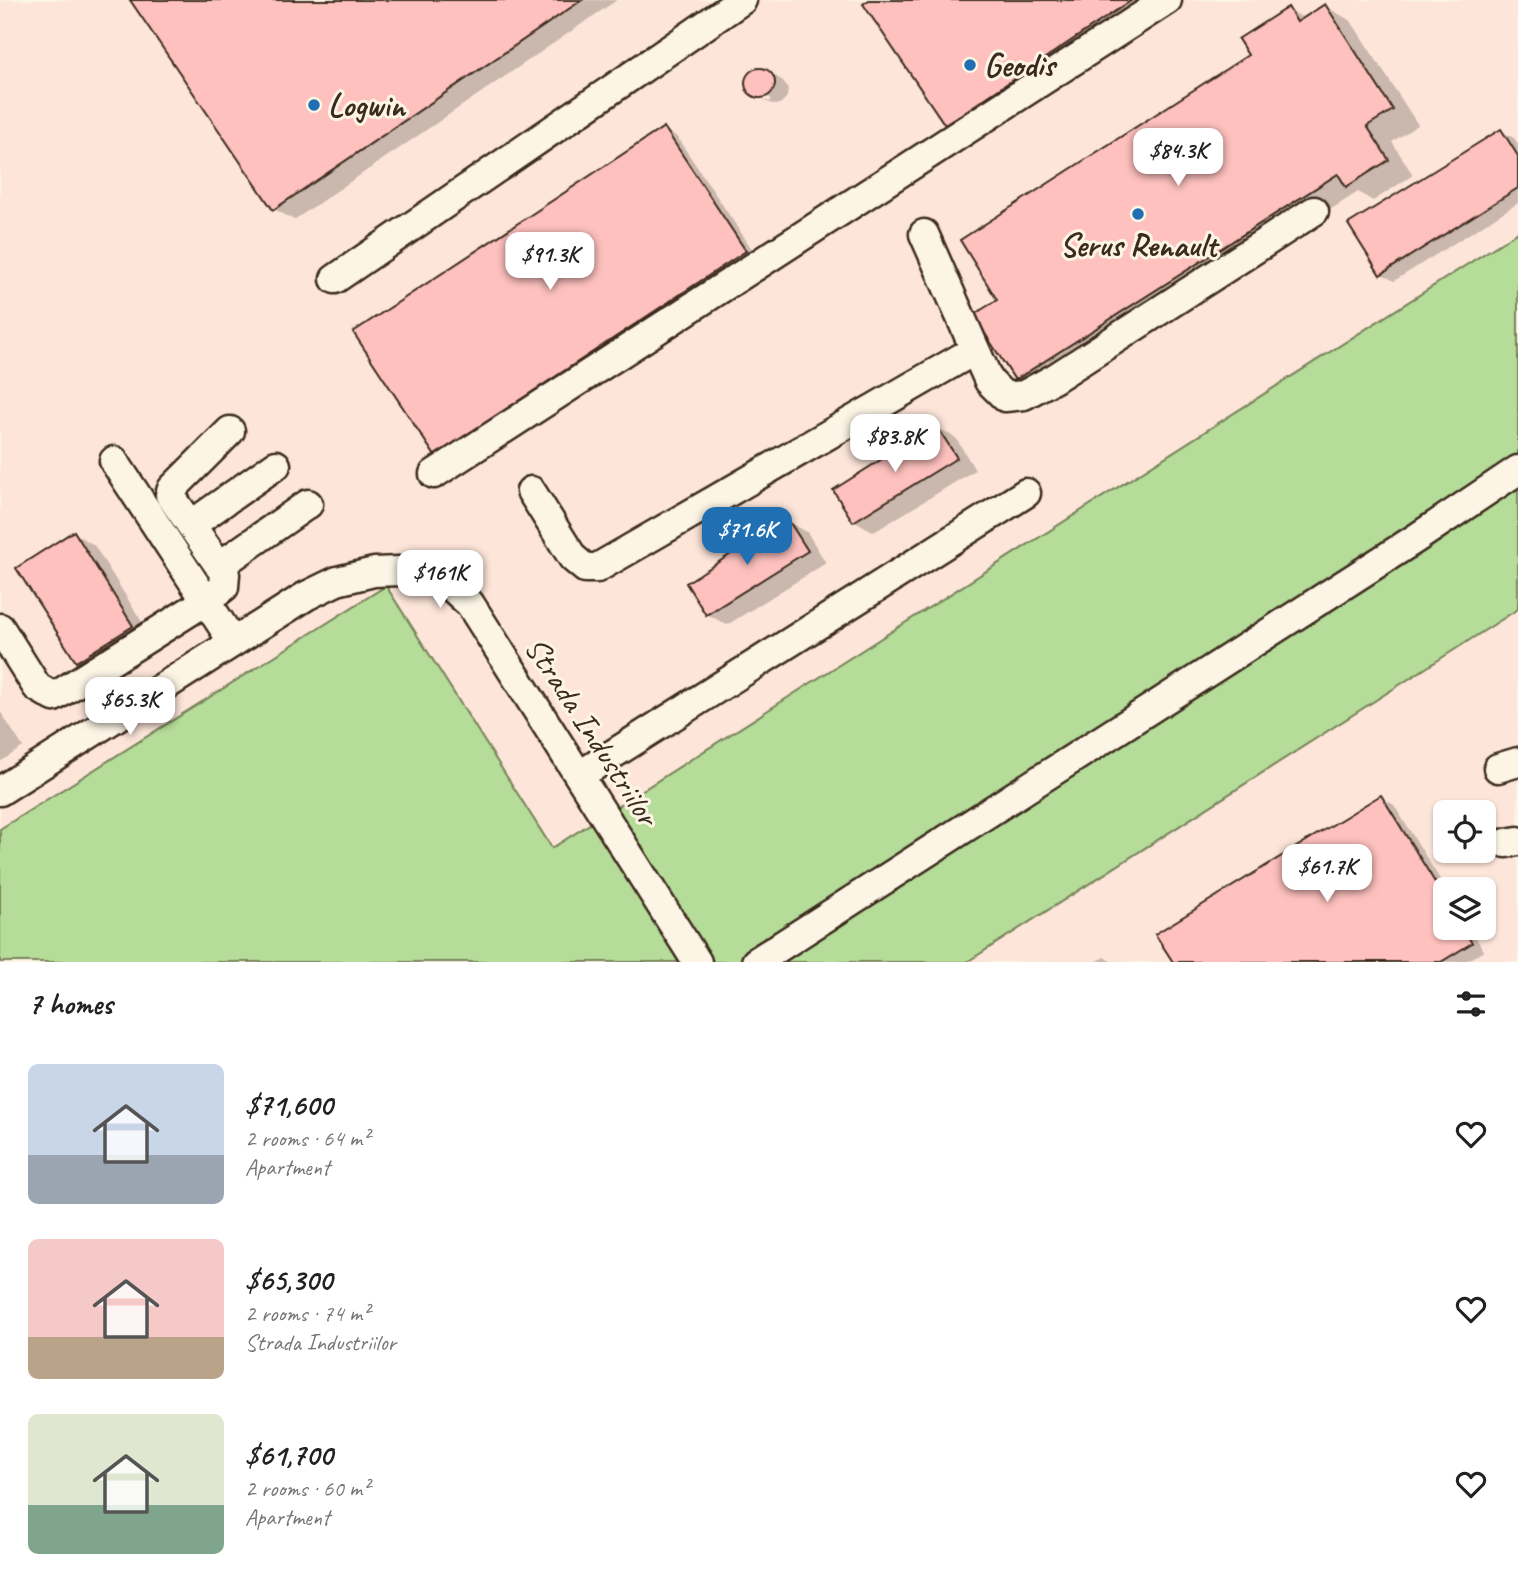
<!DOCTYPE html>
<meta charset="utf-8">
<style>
:root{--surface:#fff;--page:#f2f2f2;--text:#222;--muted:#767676;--accent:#1f6fb2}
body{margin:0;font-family:Caveat,sans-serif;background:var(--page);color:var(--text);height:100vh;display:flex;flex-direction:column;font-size:26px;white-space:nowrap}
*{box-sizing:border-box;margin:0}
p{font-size:23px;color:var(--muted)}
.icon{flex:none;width:38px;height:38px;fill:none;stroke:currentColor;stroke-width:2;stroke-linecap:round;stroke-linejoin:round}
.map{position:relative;height:962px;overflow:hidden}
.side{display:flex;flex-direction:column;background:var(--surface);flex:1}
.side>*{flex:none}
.controls{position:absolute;left:1433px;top:800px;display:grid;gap:14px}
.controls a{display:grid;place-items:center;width:63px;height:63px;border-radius:10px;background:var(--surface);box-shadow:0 2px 5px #0004;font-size:35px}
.price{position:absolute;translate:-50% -60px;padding:0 16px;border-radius:14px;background:#fff;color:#222;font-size:23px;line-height:46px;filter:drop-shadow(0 2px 4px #0008)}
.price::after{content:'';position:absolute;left:50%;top:42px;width:21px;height:16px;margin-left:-10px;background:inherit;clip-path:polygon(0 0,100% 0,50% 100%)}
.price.active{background:var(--accent);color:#fff}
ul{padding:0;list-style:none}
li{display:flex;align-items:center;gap:21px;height:175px;padding:0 28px}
li span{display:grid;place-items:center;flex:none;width:196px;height:140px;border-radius:10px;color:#555}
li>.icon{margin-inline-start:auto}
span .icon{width:84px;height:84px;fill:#fffc;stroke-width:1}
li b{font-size:30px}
h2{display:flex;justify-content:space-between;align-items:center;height:84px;padding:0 28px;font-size:30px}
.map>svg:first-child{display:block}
.built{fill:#fde5d9;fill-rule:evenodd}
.green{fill:#b5dc98;stroke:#78835b;stroke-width:2}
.shadow{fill:#0003}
.building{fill:#fec1be;stroke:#3b2a1e;stroke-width:2}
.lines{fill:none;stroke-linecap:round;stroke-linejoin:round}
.minor-casing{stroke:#3b2a1e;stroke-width:33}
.minor{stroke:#fcf5e5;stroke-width:28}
.poi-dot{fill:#1f6fb2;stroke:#fcf5e5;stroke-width:2.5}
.labels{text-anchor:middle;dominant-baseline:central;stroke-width:6;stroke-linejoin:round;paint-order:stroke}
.poi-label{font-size:33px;font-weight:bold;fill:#3b2a1e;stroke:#fcf5e5;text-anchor:start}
.street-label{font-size:33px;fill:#3b2a1e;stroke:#fcf5e5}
</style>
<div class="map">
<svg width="1518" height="962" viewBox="0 0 1518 962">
<rect width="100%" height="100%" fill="#fcf5e5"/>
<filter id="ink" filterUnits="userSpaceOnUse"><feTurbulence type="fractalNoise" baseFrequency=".0143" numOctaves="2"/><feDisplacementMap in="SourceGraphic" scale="14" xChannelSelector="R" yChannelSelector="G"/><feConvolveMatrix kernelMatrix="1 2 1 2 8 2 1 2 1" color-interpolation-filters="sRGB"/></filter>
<g filter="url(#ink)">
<path class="built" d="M0,0H1518V962H624L386,586L0,829ZM1446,812H1484V850H1446ZM1446,889H1484V928H1446Z"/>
<path class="green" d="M1518,232V609L967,962H0V829L386,586L552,848Z"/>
<path class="shadow" d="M132,0H617L294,220L274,209Z
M872,0H1168L966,135L946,124Z
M1325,6L1351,21L1418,125L1392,142L1413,175L1373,201L1358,192L1042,394L1016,379L1000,300L1250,55L1288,9L1305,19Z
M757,70H766L783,81L788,88L787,97L781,103L776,105L767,102L763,100L770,102L771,98L756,95L758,97L753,94L747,87V78L753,71Z
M664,129L677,137L758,258L449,462L436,454Z
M1501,131L1514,138L1518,144V203L1394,281L1381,273Z
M936,427L956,438L975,470L874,532L855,521L836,490Z
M787,521L807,532L826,563L727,625L707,614Z
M74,533L94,545L152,638L97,673L77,661Z
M0,711L23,747L0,762Z
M1381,797L1394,805L1446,889V928H1470L1484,951L1465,962H1175Z
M1104,957L1112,962H1096Z"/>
<path class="building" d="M130,0H582L273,210Z
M869,0H1132L945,125L863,4Z
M1325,4L1393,110L1367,126L1389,160L1346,187L1338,174L1015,380L973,315L997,300L960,240L1248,55L1238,39L1288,7L1297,22Z
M745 83a15 15 0 1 1 30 0a15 15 0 1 1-30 0Z
M664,127L746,251L435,456L353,332Z
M1501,129L1518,156V188L1380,275L1348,224Z
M936,425L957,458L853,522L833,490Z
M787,518L808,551L706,615L686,583Z
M74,531L133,626L76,662L16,568Z
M1381,795L1446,900V928H1462L1472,943L1441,962H1173L1155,934Z"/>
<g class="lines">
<defs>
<path id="minor" d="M924,234L989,381L1005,397L1024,395L1055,378L1314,211
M335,279L742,0
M114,461L233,642
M434,474L1167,0
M531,491L573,558L585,568H597L975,350
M191,525L276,465
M219,566L308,504
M0,628L37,687L54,697L206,601L224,587L225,574L170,495L172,489L230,431
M1498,768L1518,762
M580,775L1026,493
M0,791L306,596L337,581L374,572L399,571L422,574L448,584L470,604L697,962
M1506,843L1518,841
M756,962L1415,539L1518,470"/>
</defs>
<use href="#minor" class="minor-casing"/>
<use href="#minor" class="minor"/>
</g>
</g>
<g class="poi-dot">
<circle cx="970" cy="65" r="7"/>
<circle cx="314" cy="105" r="7"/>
<circle cx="1138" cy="214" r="7"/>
</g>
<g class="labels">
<g class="poi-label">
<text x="984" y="65">Geodis</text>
<text x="328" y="105">Logwin</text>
<text x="1138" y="245" text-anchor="middle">Serus Renault</text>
</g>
<g class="street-label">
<text transform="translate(592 731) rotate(57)">Strada Industriilor</text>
</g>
</g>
</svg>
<div class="controls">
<a><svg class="icon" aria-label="locate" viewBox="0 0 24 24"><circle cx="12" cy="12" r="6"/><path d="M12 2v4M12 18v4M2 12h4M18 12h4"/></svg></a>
<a><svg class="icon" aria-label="layers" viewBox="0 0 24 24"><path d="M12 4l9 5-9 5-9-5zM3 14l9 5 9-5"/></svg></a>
</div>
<b class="price" style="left:1178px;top:188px">$84.3K</b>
<b class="price" style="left:550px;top:292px">$91.3K</b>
<b class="price" style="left:895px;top:474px">$83.8K</b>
<b class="price active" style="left:747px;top:567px">$71.6K</b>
<b class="price" style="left:440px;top:610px">$161K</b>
<b class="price" style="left:130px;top:737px">$65.3K</b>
<b class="price" style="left:1327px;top:904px">$61.7K</b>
</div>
<section class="side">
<h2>7 homes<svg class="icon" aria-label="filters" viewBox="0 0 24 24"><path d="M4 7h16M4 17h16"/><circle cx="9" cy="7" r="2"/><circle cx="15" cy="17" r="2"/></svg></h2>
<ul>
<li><span style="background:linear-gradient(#c9d6e8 65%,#9aa5b1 0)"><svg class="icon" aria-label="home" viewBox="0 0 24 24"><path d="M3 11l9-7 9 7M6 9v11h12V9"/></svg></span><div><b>$71,600</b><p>2 rooms · 64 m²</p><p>Apartment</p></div><svg class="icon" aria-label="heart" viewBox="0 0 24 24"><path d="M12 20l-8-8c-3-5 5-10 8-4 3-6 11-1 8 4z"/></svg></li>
<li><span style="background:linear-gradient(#f6c9c9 70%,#b9a48a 0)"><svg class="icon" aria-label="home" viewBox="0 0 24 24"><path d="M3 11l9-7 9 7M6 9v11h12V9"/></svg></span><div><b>$65,300</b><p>2 rooms · 74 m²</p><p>Strada Industriilor</p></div><svg class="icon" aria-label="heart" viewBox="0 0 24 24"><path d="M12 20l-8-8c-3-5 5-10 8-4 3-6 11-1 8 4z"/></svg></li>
<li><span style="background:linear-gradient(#dfe7d0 65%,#7fa58c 0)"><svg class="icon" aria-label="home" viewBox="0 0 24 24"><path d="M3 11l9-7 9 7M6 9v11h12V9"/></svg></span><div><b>$61,700</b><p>2 rooms · 60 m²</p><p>Apartment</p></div><svg class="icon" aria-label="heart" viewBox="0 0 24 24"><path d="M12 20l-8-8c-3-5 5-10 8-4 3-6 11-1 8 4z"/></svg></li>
</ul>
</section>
